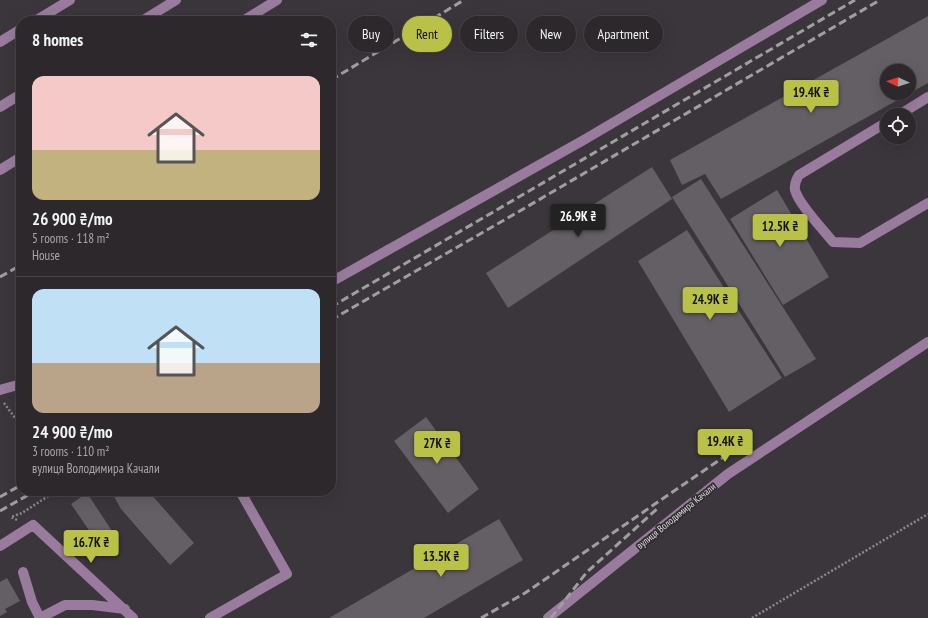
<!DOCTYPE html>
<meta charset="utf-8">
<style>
:root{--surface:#2c282c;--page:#343034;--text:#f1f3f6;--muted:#a6a6a9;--line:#484448;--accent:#b9c146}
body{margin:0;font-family:"PT Sans Narrow",sans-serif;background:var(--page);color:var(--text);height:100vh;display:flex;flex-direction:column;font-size:15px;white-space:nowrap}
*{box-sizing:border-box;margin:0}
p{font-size:13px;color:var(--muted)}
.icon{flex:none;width:22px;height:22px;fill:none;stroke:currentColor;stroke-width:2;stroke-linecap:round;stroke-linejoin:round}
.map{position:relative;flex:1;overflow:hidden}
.sheet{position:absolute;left:16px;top:16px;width:320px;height:480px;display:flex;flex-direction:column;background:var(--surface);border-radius:16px;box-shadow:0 4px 16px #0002,0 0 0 1px var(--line)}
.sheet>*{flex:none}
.banner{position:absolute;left:348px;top:16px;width:380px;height:36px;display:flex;gap:8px}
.needle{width:26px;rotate:273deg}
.controls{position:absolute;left:880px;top:64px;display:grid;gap:8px}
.controls a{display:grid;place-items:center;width:36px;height:36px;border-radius:50%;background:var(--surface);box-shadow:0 4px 16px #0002,0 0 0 1px var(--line);font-size:20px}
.price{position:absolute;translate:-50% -34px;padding:0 9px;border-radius:4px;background:var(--accent);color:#111;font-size:13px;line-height:26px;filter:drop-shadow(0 1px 2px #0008)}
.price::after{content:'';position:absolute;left:50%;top:24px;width:12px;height:9px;margin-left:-6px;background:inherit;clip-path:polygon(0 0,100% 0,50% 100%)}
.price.active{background:#222;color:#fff}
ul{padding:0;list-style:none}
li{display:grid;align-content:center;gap:8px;height:212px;padding:0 16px}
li+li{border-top:1px solid var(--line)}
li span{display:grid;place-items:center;height:124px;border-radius:12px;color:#555}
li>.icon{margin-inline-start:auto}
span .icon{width:72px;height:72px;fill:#fffc;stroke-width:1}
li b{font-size:17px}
h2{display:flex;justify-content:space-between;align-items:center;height:48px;padding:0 16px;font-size:17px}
.tag{padding:0 14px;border-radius:18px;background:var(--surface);box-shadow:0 4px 16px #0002,0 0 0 1px var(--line);font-size:14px;line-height:36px}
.tag.active{background:var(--accent);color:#111}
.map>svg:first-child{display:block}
.building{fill:#645f64;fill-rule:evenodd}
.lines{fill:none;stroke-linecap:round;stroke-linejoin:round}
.path{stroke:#8b878b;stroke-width:2.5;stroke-dasharray:2 2;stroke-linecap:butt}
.minor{stroke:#997c9d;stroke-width:10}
.rail{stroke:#a19ea1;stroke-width:3;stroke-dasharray:8 4;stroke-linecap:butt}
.labels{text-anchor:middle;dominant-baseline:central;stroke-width:3.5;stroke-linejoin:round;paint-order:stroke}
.street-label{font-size:10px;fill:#dbd8db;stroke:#302c31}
</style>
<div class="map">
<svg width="928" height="618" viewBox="0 0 928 618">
<rect width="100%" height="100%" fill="#3b363b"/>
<path class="building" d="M928,16V83L721,199L705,174L682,185L670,160ZM887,71H909V93H887Z
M652,167L672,199L508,308L486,273Z
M701,179L816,359L785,377L672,197Z
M777,190L829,277L783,305L730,219Z
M687,230L782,378L729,412L638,261Z
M21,392V409L15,395Z
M426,417L479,489L448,513L394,441Z
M111,491H153L150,493L194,543L170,565L121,509Z
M87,493L114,534L99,545L71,504Z
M499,519L523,560L424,618H329Z
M7,578L20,601L5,609L7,612L0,616V582Z"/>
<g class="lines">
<path class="path" d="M4,403L21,426
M17,520L11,517L22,513L56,491
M752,618L928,514"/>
<path class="minor" d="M35,21L70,0
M142,21L176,0
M243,21L277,0
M0,42L21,29
M0,107L21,94
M899,115L928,97
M887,122L799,175C796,180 794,184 795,190C799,205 823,229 833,242L860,243L928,203
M0,170L21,157
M331,282L582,141L822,0
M0,390L21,384
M0,546L33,525L133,618
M23,572L32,602L40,618L65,605H92L125,609
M210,618L287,574L240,491
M548,618L728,474L928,342"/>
<path class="rail" d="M331,80L464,0
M0,277L21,265
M331,307L855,0
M331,320L518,212L880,0
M0,497L21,485
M0,511L35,491
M481,618L525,593L750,439
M551,618L587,572L658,508"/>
</g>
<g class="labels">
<g class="street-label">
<text transform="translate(676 516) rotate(-39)">вулиця Володимира Качали</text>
</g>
</g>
</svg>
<div class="controls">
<a><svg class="needle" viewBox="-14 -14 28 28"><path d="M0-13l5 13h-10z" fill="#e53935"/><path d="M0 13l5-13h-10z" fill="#a6a6a9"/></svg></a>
<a><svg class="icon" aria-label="locate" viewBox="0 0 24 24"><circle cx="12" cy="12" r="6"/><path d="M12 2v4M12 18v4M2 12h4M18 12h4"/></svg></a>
</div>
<b class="price" style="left:811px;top:114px">19.4K ₴</b>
<b class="price active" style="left:578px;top:238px">26.9K ₴</b>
<b class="price" style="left:780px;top:248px">12.5K ₴</b>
<b class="price" style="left:710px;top:321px">24.9K ₴</b>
<b class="price" style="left:725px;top:463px">19.4K ₴</b>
<b class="price" style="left:437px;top:465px">27K ₴</b>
<b class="price" style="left:91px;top:564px">16.7K ₴</b>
<b class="price" style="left:441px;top:578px">13.5K ₴</b>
<div class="banner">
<a class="tag">Buy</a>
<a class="tag active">Rent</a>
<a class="tag">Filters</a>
<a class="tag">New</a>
<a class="tag">Apartment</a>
</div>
<section class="sheet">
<h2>8 homes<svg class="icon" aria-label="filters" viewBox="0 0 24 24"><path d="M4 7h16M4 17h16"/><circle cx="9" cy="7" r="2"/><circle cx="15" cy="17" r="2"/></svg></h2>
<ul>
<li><span style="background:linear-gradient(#f6c9c9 60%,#c2b280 0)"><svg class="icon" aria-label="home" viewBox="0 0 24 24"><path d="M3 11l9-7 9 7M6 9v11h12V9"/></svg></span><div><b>26 900 ₴/mo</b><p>5 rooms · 118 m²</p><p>House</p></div></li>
<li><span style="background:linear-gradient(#bfe0f5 60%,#b9a48a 0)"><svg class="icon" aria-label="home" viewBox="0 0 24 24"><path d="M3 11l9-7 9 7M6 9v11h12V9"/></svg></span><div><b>24 900 ₴/mo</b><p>3 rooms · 110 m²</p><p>вулиця Володимира Качали</p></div></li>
</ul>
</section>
</div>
